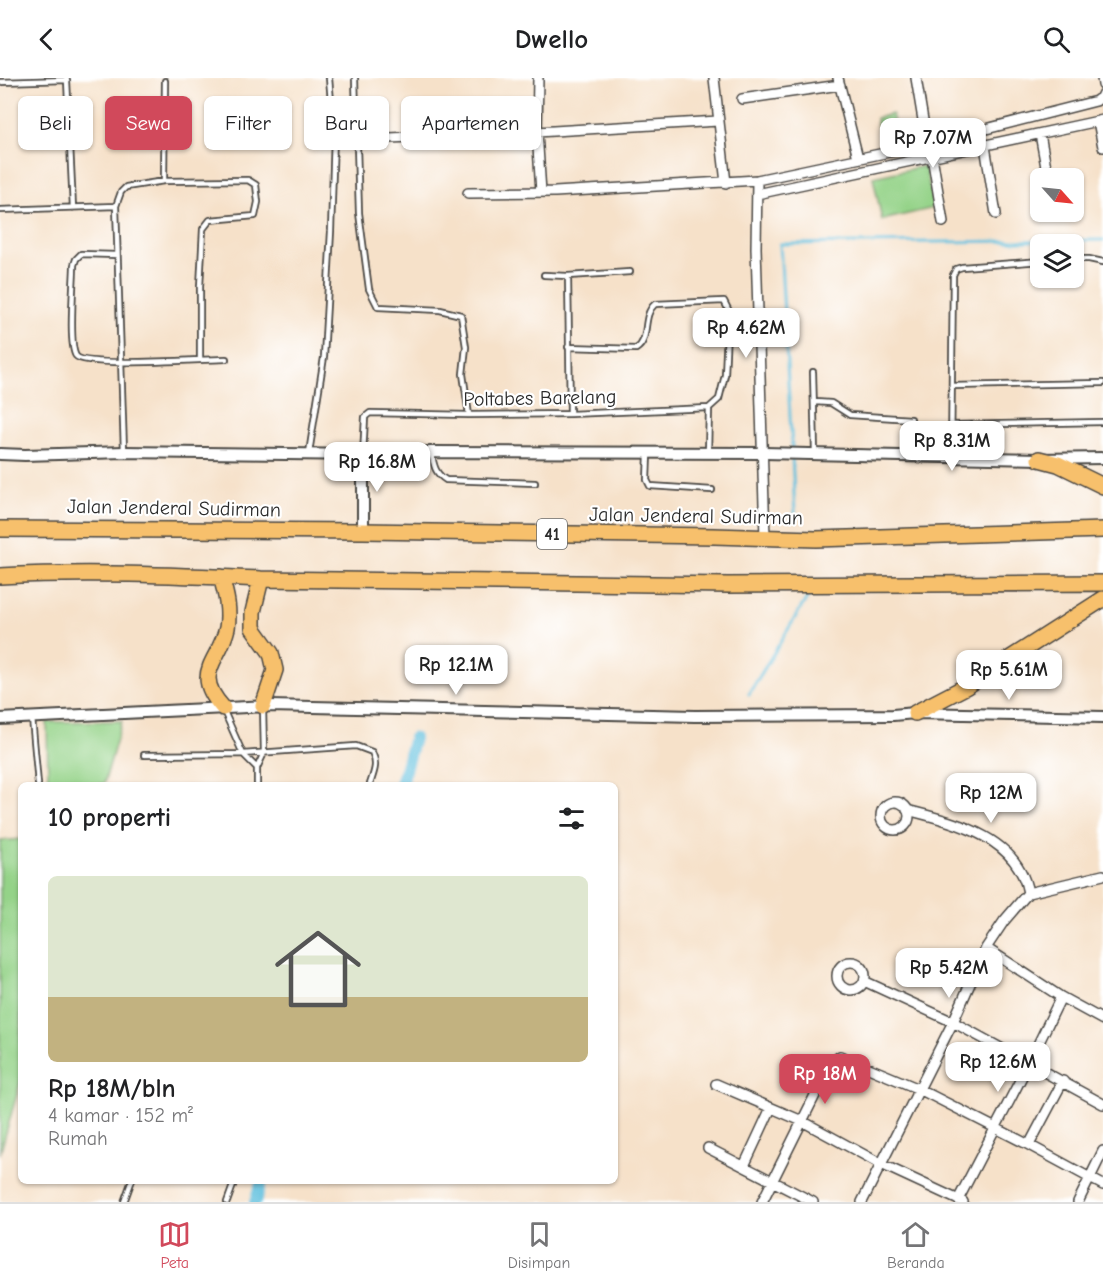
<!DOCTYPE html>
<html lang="id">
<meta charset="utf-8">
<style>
:root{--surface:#fff;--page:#f6f6f6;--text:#202124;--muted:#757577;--line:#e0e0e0;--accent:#d1495b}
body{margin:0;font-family:"Comic Neue",sans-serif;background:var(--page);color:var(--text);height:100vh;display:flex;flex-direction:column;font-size:22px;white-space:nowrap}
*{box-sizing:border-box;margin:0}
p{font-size:20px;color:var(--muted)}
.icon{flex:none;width:33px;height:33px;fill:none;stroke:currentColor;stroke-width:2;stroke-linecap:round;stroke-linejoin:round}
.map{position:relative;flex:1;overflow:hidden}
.details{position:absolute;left:18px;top:704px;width:600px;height:402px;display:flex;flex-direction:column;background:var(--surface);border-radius:9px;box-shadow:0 2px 4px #0004}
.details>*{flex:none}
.guide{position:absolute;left:18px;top:18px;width:600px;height:54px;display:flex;gap:12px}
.needle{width:39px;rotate:117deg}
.buttons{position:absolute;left:1030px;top:90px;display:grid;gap:12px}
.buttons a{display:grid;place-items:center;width:54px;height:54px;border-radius:9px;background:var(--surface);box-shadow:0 2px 4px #0004;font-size:30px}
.price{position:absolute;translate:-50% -51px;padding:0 14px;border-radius:12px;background:#fff;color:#222;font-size:20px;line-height:39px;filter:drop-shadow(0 2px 3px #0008)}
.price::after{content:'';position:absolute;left:50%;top:36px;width:18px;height:14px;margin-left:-9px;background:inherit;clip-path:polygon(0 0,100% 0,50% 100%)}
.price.on{background:var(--accent);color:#fff}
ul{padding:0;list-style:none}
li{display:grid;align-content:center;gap:12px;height:318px;padding:0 30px}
li span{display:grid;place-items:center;height:186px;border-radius:9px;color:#555}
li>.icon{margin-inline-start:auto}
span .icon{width:108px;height:108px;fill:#fffc;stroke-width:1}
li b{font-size:26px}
h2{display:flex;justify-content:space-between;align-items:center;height:72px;padding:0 30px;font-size:26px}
.chip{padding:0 21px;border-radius:9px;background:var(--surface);box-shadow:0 2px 4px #0004;font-size:21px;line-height:54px}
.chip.on{background:var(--accent);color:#fff}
header{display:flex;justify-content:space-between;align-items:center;height:78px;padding:0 30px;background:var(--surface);font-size:27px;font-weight:600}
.tab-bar{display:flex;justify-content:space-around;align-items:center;height:84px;border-top:2px solid var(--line);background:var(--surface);font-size:16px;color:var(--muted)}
.tab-bar a{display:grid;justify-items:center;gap:3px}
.tab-bar .on{color:var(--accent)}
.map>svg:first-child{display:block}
.green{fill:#94d388;stroke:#607f5a;stroke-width:1.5}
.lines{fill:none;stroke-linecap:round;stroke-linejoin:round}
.stream{stroke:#5ebfdd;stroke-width:3}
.canal{stroke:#5ebfdd;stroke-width:12}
.service-casing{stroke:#494643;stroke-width:8}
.minor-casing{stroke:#494643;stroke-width:12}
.tertiary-casing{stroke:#494643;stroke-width:14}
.trunk-casing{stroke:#494643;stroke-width:18}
.service{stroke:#fff;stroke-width:4.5}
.minor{stroke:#fff;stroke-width:9}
.tertiary{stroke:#fff;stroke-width:10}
.trunk{stroke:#f7c06c;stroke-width:15}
.labels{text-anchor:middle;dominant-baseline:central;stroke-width:4.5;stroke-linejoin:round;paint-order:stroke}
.shield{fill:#fff;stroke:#6b6b6b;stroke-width:1.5}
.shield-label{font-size:18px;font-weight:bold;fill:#2b2b2b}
.street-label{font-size:20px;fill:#2b2b2b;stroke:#fff}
</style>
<header><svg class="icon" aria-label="back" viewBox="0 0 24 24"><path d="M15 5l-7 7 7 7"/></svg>Dwello<svg class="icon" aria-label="search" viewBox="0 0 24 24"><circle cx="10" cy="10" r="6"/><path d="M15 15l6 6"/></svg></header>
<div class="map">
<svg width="1103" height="1124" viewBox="0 0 1103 1124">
<rect width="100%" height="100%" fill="#fff"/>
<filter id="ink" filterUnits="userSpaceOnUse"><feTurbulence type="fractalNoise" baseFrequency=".0167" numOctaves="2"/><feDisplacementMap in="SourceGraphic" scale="12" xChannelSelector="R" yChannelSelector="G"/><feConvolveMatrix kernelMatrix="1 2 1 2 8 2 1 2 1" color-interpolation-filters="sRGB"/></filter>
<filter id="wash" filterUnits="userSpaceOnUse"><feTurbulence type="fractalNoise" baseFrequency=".008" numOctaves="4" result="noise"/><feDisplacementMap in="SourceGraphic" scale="24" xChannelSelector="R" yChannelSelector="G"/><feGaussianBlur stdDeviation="1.35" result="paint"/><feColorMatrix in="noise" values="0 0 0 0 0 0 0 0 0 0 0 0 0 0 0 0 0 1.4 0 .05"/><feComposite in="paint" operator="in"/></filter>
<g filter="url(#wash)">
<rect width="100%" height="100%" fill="#f6e1c9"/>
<path class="green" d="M892,36L897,57L880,60L876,40Z
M925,88L934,130L882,142L873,99Z
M122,643L104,706H48L47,644Z
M21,761V1002L0,1076V763Z"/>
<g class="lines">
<path class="stream" d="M792,372L780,166L1103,162
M792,378L795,435
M749,616L807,520"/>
<path class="canal" d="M401,706L414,660
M255,1124L262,1102"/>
</g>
</g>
<g filter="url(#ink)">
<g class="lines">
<defs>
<path id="service" d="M355,0L359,135L369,211L378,229L440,232L461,237L466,269L463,296L469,337
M0,4L67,2L73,130
M164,103L165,3
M0,132L116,128
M117,177L81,176L76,181L74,187C74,203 68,267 76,278C85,290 204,281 226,281
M1074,181H1089L1103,184
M544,197L568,198L570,336
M568,198L630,194
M568,269L636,271C651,262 641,238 655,226L724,223L728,231L725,297L719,321L709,330
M813,294L815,375
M952,308L1103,305
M815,324L831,325L850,337L911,341
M952,347L1103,344
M124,373L116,128L121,114L126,109L164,103L248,102L256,107L258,124L255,138L210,142L203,151L200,209V281
M431,374C434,386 434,395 446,402L535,405
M309,375L324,279L331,153L334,58L329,0
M648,376L647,402L650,408L712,412
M363,377L365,339L370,335L469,337L570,336L709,330L708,376
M951,378L953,197L956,191L962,189L1041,183
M223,631L243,676L257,690
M32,640L38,706
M144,677L243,676L356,668L372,674C378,686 374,694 370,706
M257,706V690L264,675L263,629
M124,1124L132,1102
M227,1124L235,1102"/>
<path id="minor" d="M538,0L537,54L541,114
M714,0L726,105
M838,0L858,80
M916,0L927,66
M1102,0L1103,7
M742,21L840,7
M1098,43L1103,69
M1040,56L1048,100
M389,60L537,54L718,43
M985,68L996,136
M932,78L943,144
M757,102L756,170L765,459
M468,115L555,114L757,102L927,66L1096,23L1101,19L1103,15
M757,116L1103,42
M881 738a14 14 0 1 1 28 0a14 14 0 1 1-28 0Z
M907,732C953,744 1018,758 1028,815
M986,870L1061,919L1103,942
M837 898a14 14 0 1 1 28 0a14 14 0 1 1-28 0Z
M864,903L953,944L1103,1026
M716,1006L802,1043L881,1086L963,1124
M1029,1067L1063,1003
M708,1070L813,1124
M744,1088L771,1030
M958,1122L1029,985L1061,919
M762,1124L831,985L840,978L919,1011L1029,1067L1103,1107
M862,1124L953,944L986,870L1004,843L1028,815L1103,797
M1078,1124L1103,1073"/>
<path id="tertiary" d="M0,376L25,377L124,374L363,377L431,374L764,375L1039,381L1103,380
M363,453V377
M0,641L270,628L695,638L893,637L915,635L1103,639"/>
<path id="trunk" d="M1039,381L1058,386L1103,408
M0,451L363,453L714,458L816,461L1103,452
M0,498C87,493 175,497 261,501L728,507L1103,505
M221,499C226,516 230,532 227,550C219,585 191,594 223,630
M261,501L253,534V550L271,575L275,592L263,628
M915,635L967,608L1103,521"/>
</defs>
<use href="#service" class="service-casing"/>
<use href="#minor" class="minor-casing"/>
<use href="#tertiary" class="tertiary-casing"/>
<use href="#trunk" class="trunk-casing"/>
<use href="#service" class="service"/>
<use href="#minor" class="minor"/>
<use href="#tertiary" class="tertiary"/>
<use href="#trunk" class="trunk"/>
</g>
</g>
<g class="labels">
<rect class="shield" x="537" y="441" width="30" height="30" rx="4.5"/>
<g class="shield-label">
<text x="552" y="456">41</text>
</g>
<g class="street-label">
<text transform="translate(540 320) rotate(-1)">Poltabes Barelang</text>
<text transform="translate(174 430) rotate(1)">Jalan Jenderal Sudirman</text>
<text transform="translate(696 438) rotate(1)">Jalan Jenderal Sudirman</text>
</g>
</g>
</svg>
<div class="buttons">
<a><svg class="needle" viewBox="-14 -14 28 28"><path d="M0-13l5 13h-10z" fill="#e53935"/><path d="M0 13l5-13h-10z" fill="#757577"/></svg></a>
<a><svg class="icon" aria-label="layers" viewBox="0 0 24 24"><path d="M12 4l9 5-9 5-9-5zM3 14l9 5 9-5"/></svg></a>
</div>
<b class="price" style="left:933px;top:91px">Rp 7.07M</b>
<b class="price" style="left:746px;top:281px">Rp 4.62M</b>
<b class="price" style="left:952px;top:394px">Rp 8.31M</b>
<b class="price" style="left:377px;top:415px">Rp 16.8M</b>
<b class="price" style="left:456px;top:618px">Rp 12.1M</b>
<b class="price" style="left:1009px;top:623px">Rp 5.61M</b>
<b class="price" style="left:991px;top:746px">Rp 12M</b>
<b class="price" style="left:949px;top:921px">Rp 5.42M</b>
<b class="price" style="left:998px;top:1015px">Rp 12.6M</b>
<b class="price on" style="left:825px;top:1027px">Rp 18M</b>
<div class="guide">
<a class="chip">Beli</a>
<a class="chip on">Sewa</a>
<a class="chip">Filter</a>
<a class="chip">Baru</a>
<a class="chip">Apartemen</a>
</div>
<section class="details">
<h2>10 properti<svg class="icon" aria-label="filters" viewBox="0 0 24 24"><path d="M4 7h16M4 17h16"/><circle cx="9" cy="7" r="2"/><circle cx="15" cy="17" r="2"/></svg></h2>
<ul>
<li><span style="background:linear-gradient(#dfe7d0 65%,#c2b280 0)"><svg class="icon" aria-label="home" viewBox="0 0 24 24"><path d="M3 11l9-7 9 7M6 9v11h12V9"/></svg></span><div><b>Rp 18M/bln</b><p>4 kamar · 152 m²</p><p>Rumah</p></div></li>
</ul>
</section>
</div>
<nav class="tab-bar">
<a class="on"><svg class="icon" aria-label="map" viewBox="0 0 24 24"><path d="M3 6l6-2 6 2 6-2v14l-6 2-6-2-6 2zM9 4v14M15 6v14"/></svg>Peta</a>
<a><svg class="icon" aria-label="saved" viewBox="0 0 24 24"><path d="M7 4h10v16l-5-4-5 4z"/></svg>Disimpan</a>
<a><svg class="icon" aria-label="home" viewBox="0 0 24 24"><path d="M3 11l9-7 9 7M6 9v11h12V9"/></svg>Beranda</a>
</nav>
